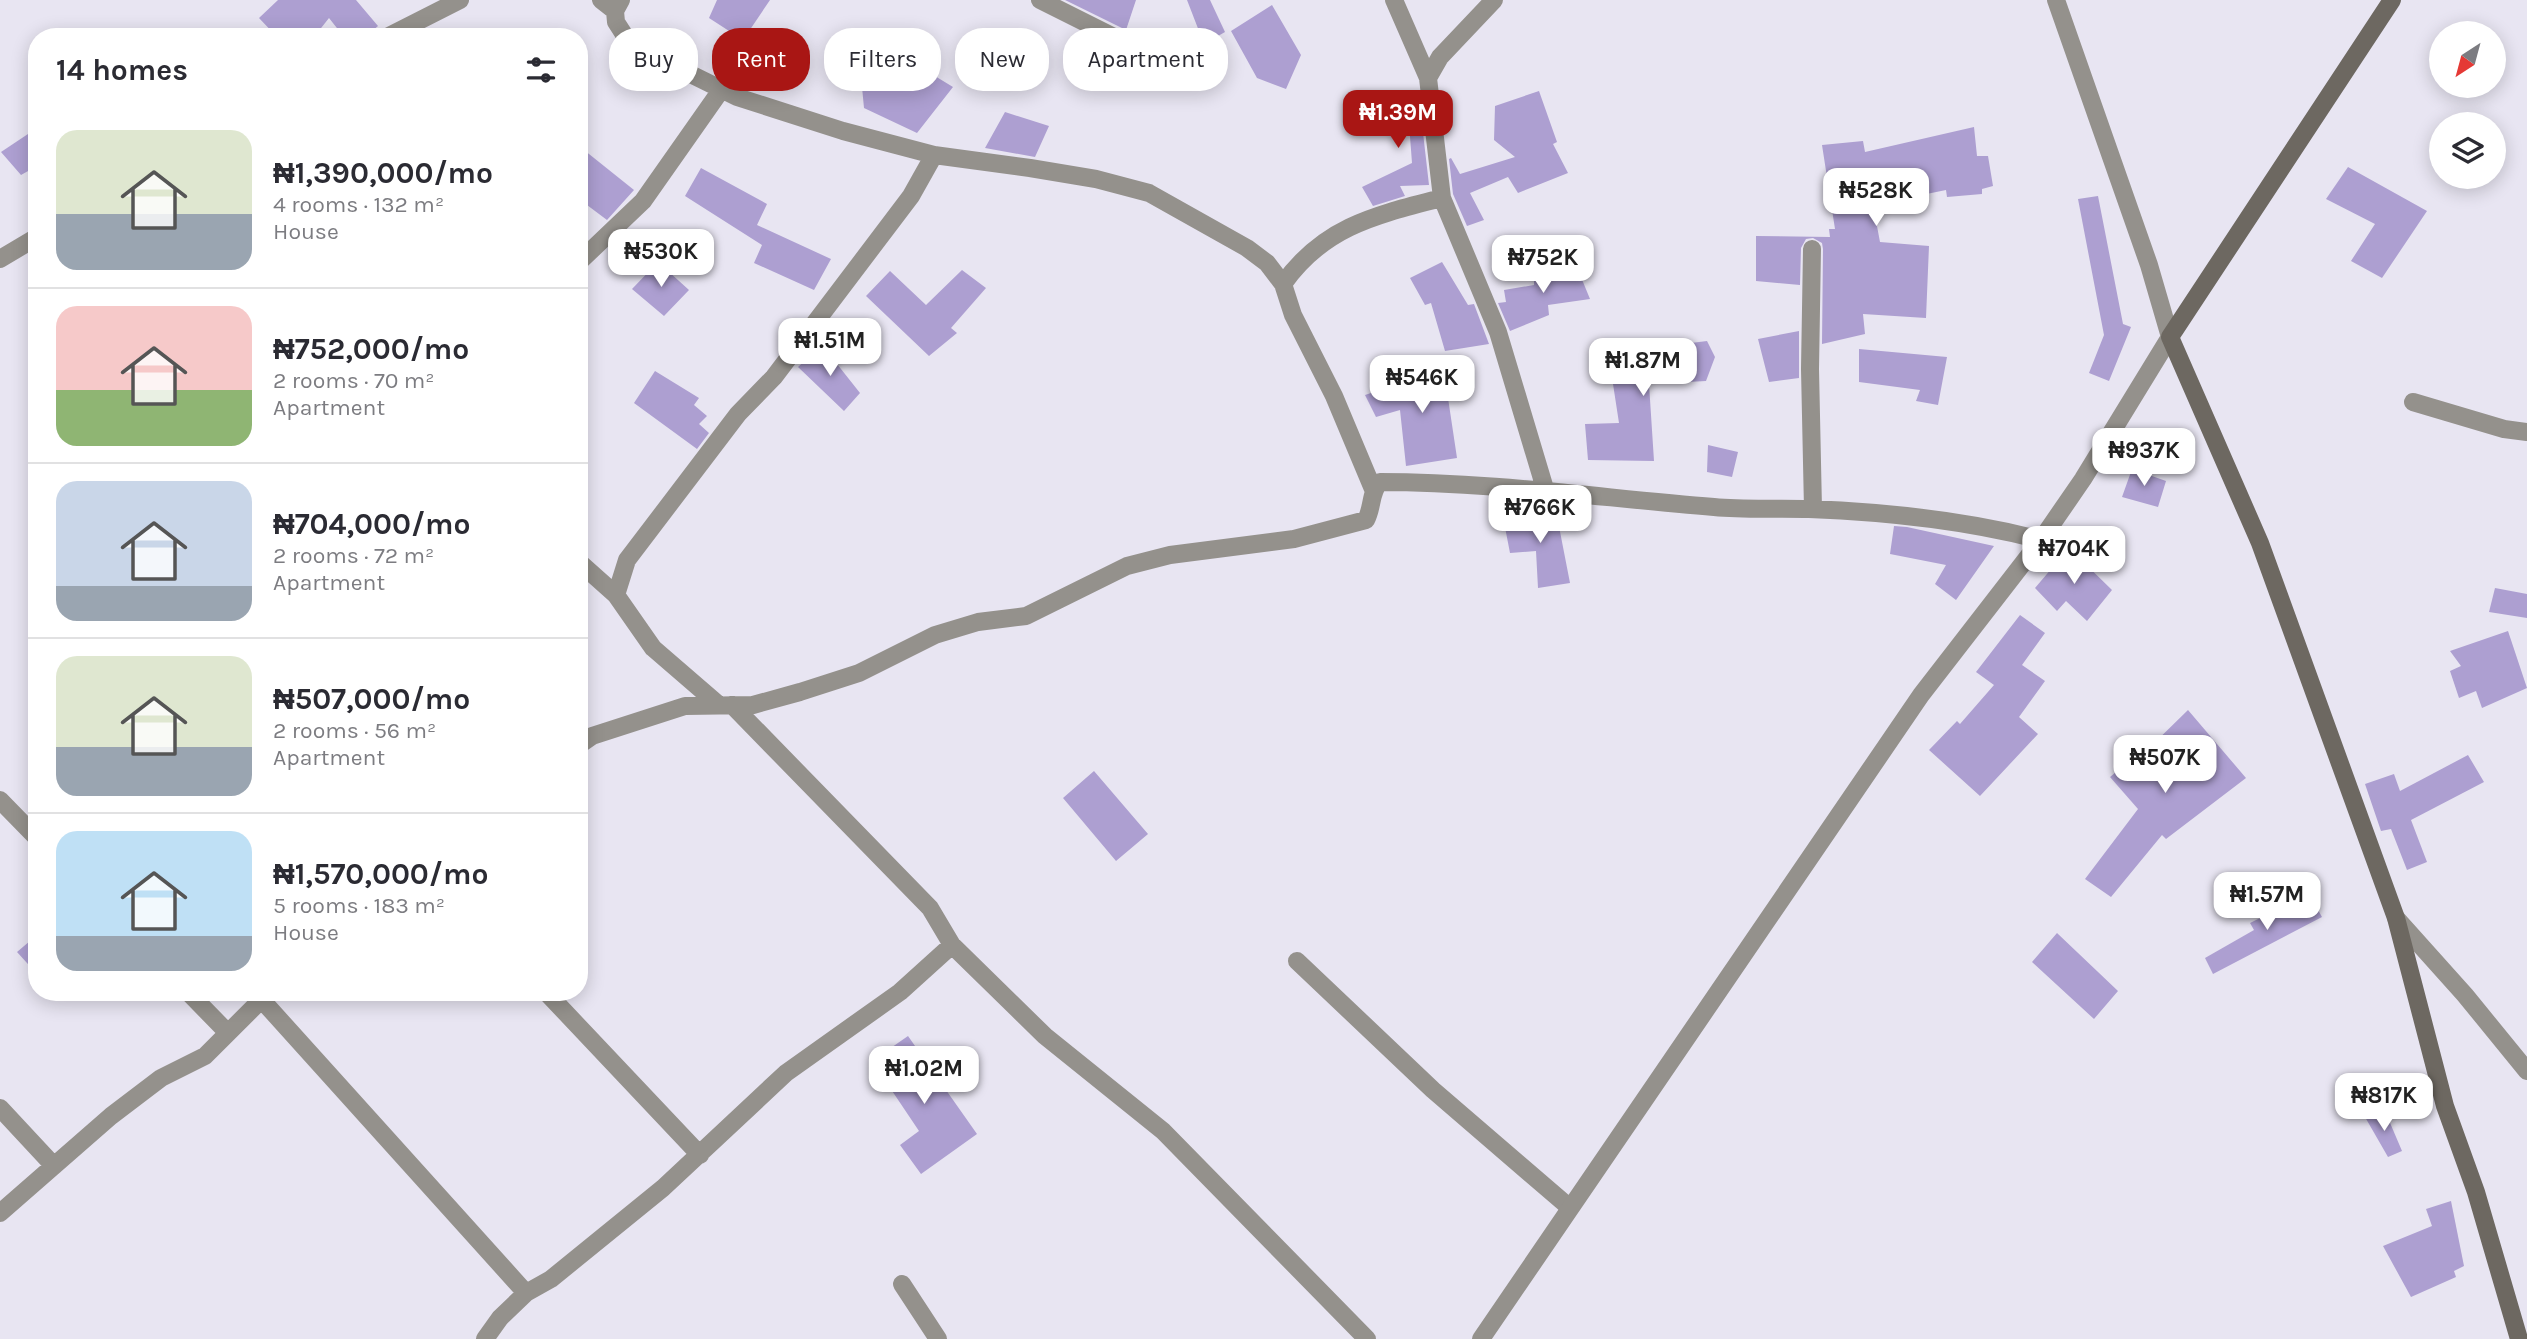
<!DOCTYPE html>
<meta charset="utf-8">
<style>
:root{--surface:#fff;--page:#f7f7f7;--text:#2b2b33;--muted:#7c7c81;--line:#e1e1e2;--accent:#a91614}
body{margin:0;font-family:Karla,sans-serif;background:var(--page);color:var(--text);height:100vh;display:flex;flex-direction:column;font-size:26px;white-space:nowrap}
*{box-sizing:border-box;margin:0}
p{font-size:23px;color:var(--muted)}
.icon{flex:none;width:38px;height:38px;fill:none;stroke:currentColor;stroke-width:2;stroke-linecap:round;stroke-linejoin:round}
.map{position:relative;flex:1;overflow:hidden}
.drawer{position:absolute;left:28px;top:28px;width:560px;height:973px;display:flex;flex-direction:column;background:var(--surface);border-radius:28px;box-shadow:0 4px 18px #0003}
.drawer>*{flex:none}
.hud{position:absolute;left:609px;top:28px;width:665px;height:63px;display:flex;gap:14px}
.needle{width:46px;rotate:216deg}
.controls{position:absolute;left:2429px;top:21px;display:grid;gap:14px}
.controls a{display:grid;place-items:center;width:77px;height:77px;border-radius:50%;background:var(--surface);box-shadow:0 4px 18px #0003;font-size:35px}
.price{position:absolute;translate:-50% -60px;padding:0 16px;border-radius:14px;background:#fff;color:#222;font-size:23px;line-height:46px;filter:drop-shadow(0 2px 4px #0008)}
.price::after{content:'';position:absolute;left:50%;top:42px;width:21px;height:16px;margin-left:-10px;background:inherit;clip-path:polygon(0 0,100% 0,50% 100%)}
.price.current{background:var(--accent);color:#fff}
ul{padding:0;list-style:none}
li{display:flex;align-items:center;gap:21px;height:175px;padding:0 28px}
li+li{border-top:2px solid var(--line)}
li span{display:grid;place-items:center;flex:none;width:196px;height:140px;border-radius:21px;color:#555}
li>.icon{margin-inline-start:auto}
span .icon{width:84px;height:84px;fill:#fffc;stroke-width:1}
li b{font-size:30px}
h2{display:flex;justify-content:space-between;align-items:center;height:84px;padding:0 28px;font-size:30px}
.tag{padding:0 24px;border-radius:28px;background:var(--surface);box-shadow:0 4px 18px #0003;font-size:24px;line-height:63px}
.tag.current{background:var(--accent);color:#fff}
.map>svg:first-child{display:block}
.building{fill:#ad9fd1}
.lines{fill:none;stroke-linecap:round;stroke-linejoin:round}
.minor{stroke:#94918c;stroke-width:18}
.tertiary{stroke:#94918c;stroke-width:18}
.secondary{stroke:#6d6861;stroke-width:18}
</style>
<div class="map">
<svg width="2527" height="1339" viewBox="0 0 2527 1339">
<rect width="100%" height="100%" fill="#e8e5f2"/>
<path class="building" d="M278,0H356L378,26L365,37H344L329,18L314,37H277L259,18Z
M717,0H770L743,40L709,18Z
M1065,0H1136L1126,30Z
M1187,0H1210L1225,32L1204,44Z
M1272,5L1301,55L1286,89L1257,78L1231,31Z
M902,56L953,87L917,133L864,108L862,87L876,91Z
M1539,91L1557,142L1553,144L1568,173L1518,193L1508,177L1470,193L1484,220L1467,226L1453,194L1449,159L1451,158L1460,174L1515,157L1494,140L1495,106Z
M1419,98L1429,185L1400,186L1405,196L1373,206L1362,187L1412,163L1409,123L1363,132L1357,112Z
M1005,112L1049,126L1035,157L985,148Z
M1974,127L1977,156H1988L1993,186L1982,189V194L1947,197L1946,190L1873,205L1880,242L1929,246L1926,318L1863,314L1865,334L1822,344L1823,249L1822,243L1813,238L1806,239L1801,248L1800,285L1756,281V236L1830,237L1829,229H1835L1822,145L1863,141L1865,152Z
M37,128V166L21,175L1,152Z
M579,146L634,190L607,220L579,199Z
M2348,167L2427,211L2382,278L2351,261L2375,224L2326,199Z
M701,168L767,204L757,225L831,259L814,290L754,263L762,245L685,196Z
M2098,196L2123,324L2131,327L2109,381L2089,373L2104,335L2078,199Z
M1574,260L1590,299L1548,305L1549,315L1510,331L1498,303L1506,302L1504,290L1534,285V274Z
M658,262L689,290L664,316L632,289Z
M1442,262L1468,305L1474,304L1489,344L1445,351L1431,303L1425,305L1410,278Z
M962,270L986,288L951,328L957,333L929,356L866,296L890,271L926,305Z
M1799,331V378L1769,382L1758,339Z
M1707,341L1715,357L1706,381L1649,384L1654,461L1588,460L1585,424L1619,423L1609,358L1667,346Z
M822,345L860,393L844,411L798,367Z
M1859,349L1947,357L1938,405L1916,401L1920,390L1859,382Z
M1451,366L1458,395L1448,398L1457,458L1406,466L1400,410L1376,417L1365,395Z
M655,371L699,398L694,405L707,416L699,424L709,433L697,449L634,403Z
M1708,445L1738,452L1732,477L1707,472Z
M2132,469L2166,481L2158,507L2122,497Z
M1556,511L1570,583L1538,588L1536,551L1510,553L1503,517Z
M1894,526L1907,527L1994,546L1956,600L1935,584L1946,565L1890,554Z
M2069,548L2112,590L2087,621L2066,601L2057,611L2035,588Z
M2495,588L2527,594V618L2489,612Z
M2020,615L2045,633L2022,665L2045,681L2019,717L2038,734L1980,796L1929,750L1957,721L1960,724L1994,685L1976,672Z
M2508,631L2527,688L2482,708L2476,691L2459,698L2450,671L2461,666L2450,651Z
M2188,710L2246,778L2166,839L2162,835L2111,897L2085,879L2138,809L2110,777L2139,753L2142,755Z
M2468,755L2484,782L2411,820L2427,862L2407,870L2391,829L2381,831L2365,784L2394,774L2400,791Z
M1094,771L1148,834L1116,861L1063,798Z
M2309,894L2322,917L2213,974L2205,958L2254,930L2250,923Z
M2057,933L2118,991L2094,1019L2032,962Z
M37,935V974L17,952Z
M908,1036L977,1134L921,1174L900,1145L919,1131L872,1061Z
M2385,1111L2402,1151L2388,1157L2365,1117Z
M2451,1201L2464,1266L2454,1271L2456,1277L2411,1297L2383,1246L2432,1226L2426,1209Z"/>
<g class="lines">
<path class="minor" d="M601,0L615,11
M621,0L615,11L616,22L625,36L658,58L737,97L843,131L934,155L1030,168L1096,179L1149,193L1247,248L1267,263L1283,284L1293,315L1334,396L1373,489
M1040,0L1118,39
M1394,0L1428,78
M2056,0L2149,265L2170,337
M387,37L460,0
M1442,198L1428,78L1440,57L1494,0
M1812,249L1810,369L1813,509
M0,259L37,237
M579,262L643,201L721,90
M1283,284C1324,226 1376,215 1442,198L1498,332L1546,492
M2413,402L2504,429L2527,432
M579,562L616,595L653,648L719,705
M616,595L627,560L738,414L774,377L911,196L934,155
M732,705L930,908L952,945L1045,1036L1163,1131L1367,1339
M579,745L592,736L685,706L753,705L800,692L859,673L935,635L978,622L1026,616L1127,566L1170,555L1294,539L1366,520C1373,507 1370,492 1380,482C1491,482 1602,498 1714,507C1745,510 1777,508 1809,509C1887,512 1965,520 2041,540
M0,800L37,838
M2396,918L2465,995L2527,1071
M1297,961L1433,1090L1569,1207
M188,992L228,1033
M546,992L700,1155
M261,999L526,1293
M0,1108L54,1166
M0,1213L111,1116L161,1078L205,1056L269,992
M902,1284L938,1339
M485,1339L500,1318L526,1293L551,1279L663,1188L786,1073L900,992L952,945"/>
<path class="tertiary" d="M1481,1339L1921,695L2041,540L2083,479L2170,337"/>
<path class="secondary" d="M2392,0L2170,337L2260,543L2396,918L2445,1106L2476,1192L2519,1339"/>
</g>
</svg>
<div class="controls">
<a><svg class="needle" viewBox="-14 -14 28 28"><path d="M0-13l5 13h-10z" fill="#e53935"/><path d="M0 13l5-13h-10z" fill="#7c7c81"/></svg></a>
<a><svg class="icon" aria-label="layers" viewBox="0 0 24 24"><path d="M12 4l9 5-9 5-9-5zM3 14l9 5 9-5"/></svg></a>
</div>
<b class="price current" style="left:1398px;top:150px">₦1.39M</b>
<b class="price" style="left:1876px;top:228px">₦528K</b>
<b class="price" style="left:661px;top:289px">₦530K</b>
<b class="price" style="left:1543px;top:295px">₦752K</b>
<b class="price" style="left:830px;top:378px">₦1.51M</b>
<b class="price" style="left:1643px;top:398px">₦1.87M</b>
<b class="price" style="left:1422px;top:415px">₦546K</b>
<b class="price" style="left:2144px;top:488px">₦937K</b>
<b class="price" style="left:1540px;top:545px">₦766K</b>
<b class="price" style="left:2074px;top:586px">₦704K</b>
<b class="price" style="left:2165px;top:795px">₦507K</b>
<b class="price" style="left:2267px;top:932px">₦1.57M</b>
<b class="price" style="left:924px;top:1106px">₦1.02M</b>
<b class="price" style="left:2384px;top:1133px">₦817K</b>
<div class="hud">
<a class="tag">Buy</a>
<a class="tag current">Rent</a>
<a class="tag">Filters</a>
<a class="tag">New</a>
<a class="tag">Apartment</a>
</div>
<section class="drawer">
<h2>14 homes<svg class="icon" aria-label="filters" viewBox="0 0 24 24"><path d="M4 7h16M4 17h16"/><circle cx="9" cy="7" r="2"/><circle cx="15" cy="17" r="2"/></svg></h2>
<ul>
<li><span style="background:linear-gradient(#dfe7d0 60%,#9aa5b1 0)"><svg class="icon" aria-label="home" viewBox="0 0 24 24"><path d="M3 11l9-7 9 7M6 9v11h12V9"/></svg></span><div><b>₦1,390,000/mo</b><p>4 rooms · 132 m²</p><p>House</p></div></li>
<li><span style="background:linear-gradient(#f6c9c9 60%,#8fb573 0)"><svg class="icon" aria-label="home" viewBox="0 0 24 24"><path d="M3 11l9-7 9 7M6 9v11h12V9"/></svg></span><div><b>₦752,000/mo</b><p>2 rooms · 70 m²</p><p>Apartment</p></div></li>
<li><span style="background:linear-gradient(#c9d6e8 75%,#9aa5b1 0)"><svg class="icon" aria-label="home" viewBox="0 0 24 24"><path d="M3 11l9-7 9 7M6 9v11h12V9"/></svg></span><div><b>₦704,000/mo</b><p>2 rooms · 72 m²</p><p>Apartment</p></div></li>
<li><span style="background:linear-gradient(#dfe7d0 65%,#9aa5b1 0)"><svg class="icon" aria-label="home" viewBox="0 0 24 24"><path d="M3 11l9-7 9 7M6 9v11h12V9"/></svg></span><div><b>₦507,000/mo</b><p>2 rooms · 56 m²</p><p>Apartment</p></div></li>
<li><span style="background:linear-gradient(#bfe0f5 75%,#9aa5b1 0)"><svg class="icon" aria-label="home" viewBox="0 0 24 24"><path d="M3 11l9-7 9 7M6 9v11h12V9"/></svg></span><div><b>₦1,570,000/mo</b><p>5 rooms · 183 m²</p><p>House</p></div></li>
</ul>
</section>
</div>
